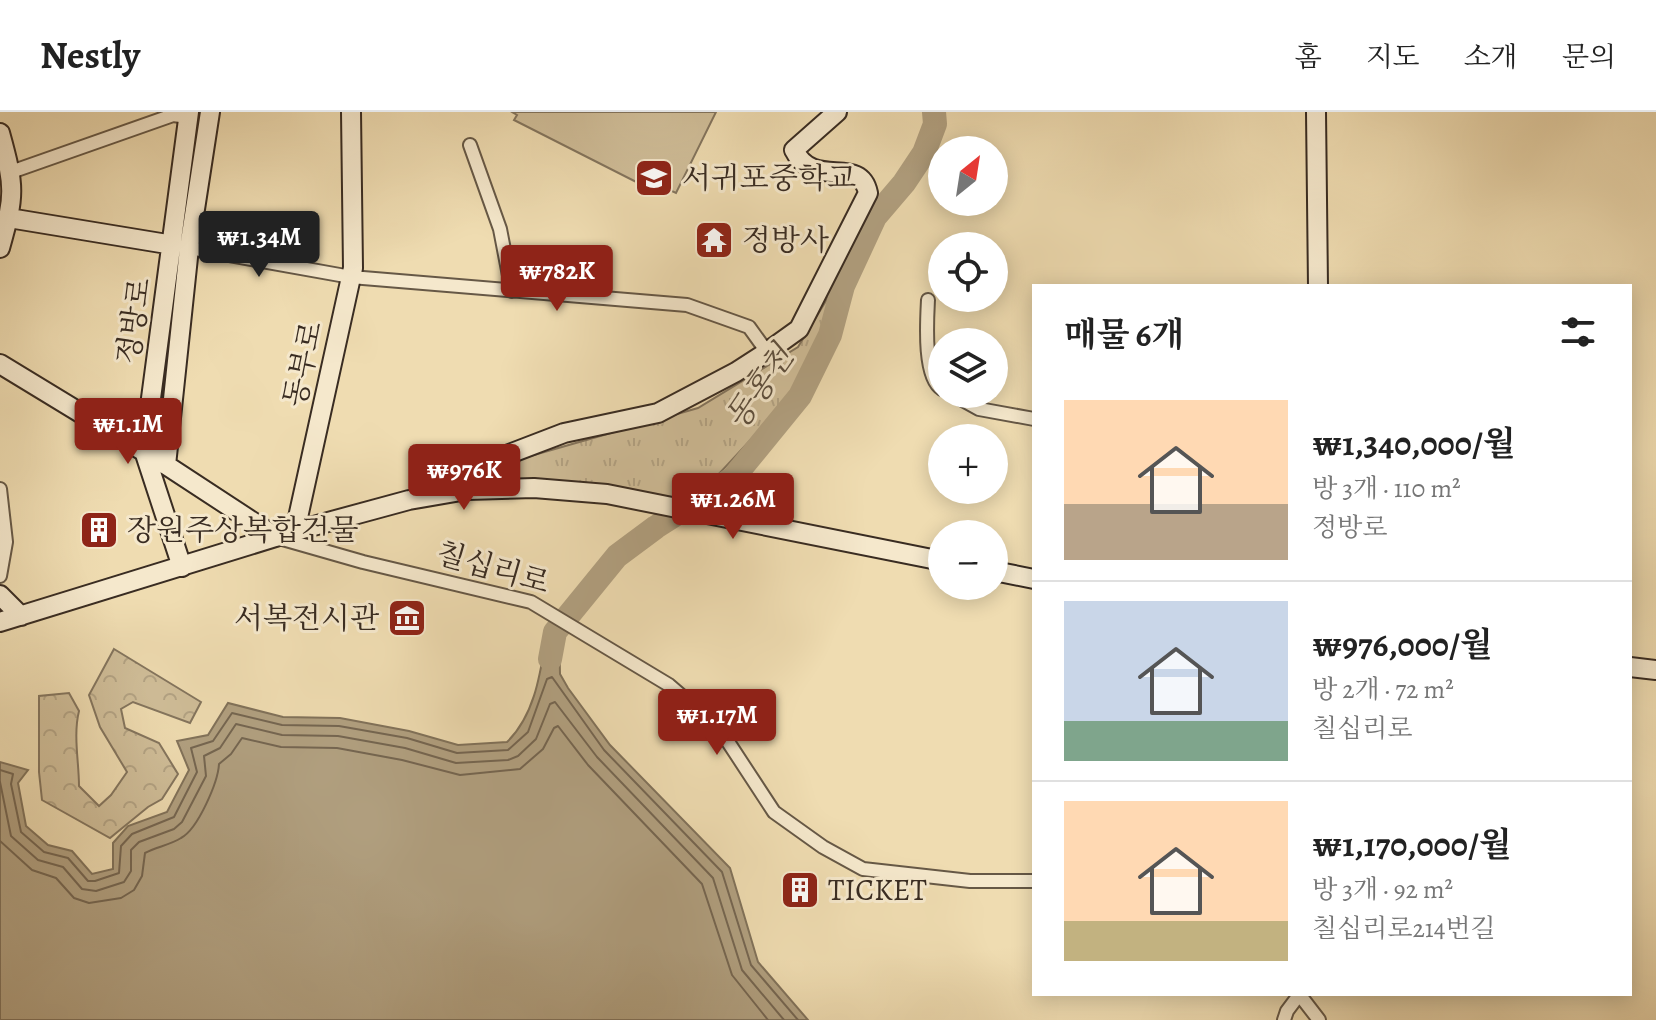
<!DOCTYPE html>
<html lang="ko">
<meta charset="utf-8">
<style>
:root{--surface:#fff;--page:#f2f2f2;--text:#222;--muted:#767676;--line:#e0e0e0;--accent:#8f2418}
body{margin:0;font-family:Alegreya,"Noto Serif KR",serif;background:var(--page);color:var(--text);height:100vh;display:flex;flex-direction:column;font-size:30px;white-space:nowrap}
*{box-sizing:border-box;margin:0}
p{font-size:26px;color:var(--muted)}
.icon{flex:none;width:44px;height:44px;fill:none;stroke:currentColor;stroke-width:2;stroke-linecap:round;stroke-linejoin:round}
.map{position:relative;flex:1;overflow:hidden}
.side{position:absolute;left:1032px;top:172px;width:600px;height:712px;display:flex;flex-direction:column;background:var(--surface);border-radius:0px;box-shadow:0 4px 20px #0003}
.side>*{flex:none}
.needle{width:52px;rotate:30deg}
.fabs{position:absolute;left:928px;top:24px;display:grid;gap:16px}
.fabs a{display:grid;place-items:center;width:80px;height:80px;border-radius:50%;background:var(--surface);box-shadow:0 4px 20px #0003;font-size:40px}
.price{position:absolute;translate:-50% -68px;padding:0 18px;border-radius:8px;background:var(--accent);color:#fff;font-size:26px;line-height:52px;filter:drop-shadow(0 2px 4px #0008)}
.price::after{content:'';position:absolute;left:50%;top:48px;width:24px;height:18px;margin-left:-12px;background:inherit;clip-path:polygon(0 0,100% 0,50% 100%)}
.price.on{background:#222;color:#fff}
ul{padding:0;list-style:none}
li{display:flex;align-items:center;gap:24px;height:200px;padding:0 32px}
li+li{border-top:2px solid var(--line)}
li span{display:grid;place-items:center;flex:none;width:224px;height:160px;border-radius:0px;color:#555}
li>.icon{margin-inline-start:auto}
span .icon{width:96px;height:96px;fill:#fffc;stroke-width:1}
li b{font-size:34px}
h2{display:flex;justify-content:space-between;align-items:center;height:96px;padding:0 32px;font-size:34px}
header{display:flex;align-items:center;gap:48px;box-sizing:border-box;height:112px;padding:0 40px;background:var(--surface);border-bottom:2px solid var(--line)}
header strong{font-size:38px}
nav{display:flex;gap:44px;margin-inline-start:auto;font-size:28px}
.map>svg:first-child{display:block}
.forest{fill:url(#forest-crowns);stroke:#84755e;stroke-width:2}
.park{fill:url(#park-tufts);stroke:#84755e;stroke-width:2}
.pitch{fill:#d0be99;stroke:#84755e;stroke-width:2}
.water{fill:#b1a080;stroke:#81725a;stroke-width:2}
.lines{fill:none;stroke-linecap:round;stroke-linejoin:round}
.shore{stroke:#756651;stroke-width:2}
.river{stroke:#b1a080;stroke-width:24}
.street-casing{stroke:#665846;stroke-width:16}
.secondary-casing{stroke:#392c22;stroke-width:22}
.street{stroke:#f5e8cc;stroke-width:12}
.secondary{stroke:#f5e8cc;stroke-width:18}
.labels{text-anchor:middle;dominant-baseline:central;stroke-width:6;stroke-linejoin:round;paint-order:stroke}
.poi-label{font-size:30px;fill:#392c22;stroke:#f5e8cc;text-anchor:start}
.street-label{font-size:30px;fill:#392c22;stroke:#f5e8cc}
.water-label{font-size:32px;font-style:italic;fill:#5d4f3e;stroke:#f5e8cc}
</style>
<header>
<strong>Nestly</strong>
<nav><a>홈</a><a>지도</a><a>소개</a><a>문의</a></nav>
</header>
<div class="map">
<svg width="1656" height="908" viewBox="0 0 1656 908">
<defs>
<pattern id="forest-crowns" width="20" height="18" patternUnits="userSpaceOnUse" patternTransform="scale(2)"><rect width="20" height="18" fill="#d0be99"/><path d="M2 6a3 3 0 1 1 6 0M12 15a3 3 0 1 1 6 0" fill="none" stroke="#b3a384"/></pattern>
<pattern id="park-tufts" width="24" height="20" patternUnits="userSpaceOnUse" patternTransform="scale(2)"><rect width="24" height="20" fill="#d0be99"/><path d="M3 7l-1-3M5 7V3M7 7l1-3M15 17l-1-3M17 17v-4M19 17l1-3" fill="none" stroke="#b3a384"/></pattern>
</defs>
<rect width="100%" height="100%" fill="#efdcb1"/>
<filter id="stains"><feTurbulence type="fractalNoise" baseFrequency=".0025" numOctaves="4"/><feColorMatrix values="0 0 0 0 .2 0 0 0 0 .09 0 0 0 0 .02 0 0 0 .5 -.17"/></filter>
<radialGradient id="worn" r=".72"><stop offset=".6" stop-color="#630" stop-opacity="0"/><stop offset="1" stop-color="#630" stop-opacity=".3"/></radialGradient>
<path class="forest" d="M114,537L201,590L190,611L133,590L121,597L125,616L159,631L178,662L162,687L148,695L110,726L42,688L39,660V584L69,581L79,599C73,623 79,650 79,674L99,694L111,683L127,660L100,615L89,583Z"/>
<path class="park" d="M869,118L799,276L690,393L450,367L698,296L798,235Z"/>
<path class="pitch" d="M512,0H716L676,81L663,75L656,80L514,8L517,3Z"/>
<path class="water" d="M548,515L559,517L560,562L568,576L610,633L730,756L758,850L808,908H0V650L28,658L18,671L26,714L48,733L72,739L92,762L113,757V731L128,714L167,700L189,658L177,629L208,623L228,591L283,605L340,606L409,619L458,633L507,630C537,601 541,555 548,515Z"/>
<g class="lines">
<path class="shore" d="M0,658L13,662L11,672L21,720L44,740L68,746L88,769H95L119,761L121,734L132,722L174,705L197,660L191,636L213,629L232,601L282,613L339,614L407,626L457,641L508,638L528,620L547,567L552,565L604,638L722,760L751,853L798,908
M0,670L11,724L38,748L63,755L82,777L96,779L124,770L131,759V738L139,730L174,717L182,710L206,664L204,644L220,636L236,612L282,623L338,624L405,636L456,651L508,648L518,644L536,627L550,592L555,590L597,645L713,766L742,858L784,908
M0,729L32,758L56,766L74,786L89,791L121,786L134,778L142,764L145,741C156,735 170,733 181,726C198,717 218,670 219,652L231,642L242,626L281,635L337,636L402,648L460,663L520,657L543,637L554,616L558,614L588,653L702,772L732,863L768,908"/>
<path class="river" d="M550,547L555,520L617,444L656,415L733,366L800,284L830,223L843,174L875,105L904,71L924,41L935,12L934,0"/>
<defs>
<path id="street" d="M470,33L500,117L512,179
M11,60L173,3L188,5
M184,135L351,165L687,193L749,215L767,240
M928,188C927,208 923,266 942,277
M952,282L979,297L1034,307
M0,377L6,430L0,464
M279,426L363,450L531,490L669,573L719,616L774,700L823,735L863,757L970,769H1034
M1299,882L1319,908
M1284,908L1287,899L1299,883"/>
<path id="secondary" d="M1316,0L1318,174
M0,21C15,75 15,83 0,136
M9,106L173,133
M0,252L166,353L276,425
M166,353L189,136L210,0
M425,380L470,357L564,321L658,301L736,260L767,240L799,217L868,81C860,42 814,79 794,38L837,0
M295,419L353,156L351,0
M182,455L144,339L189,0
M994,459L1034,467
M0,483L21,504
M0,510L295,419L409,388L467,378L534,376L607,382L942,449
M1630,555L1656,558"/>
</defs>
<use href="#street" class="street-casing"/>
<use href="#secondary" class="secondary-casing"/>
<use href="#street" class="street"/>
<use href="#secondary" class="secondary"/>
</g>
<defs>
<symbol id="school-square" viewBox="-11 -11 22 22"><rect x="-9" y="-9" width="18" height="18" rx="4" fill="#8f2418" stroke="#f5e8cc"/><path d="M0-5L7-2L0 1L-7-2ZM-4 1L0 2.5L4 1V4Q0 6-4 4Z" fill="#fff"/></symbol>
<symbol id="temple-square" viewBox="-11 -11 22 22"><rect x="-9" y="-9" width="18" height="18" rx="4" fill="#8f2418" stroke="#f5e8cc"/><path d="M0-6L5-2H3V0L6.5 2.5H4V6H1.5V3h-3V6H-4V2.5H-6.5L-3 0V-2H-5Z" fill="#fff"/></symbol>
<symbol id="building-square" viewBox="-11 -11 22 22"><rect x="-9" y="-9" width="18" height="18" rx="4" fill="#8f2418" stroke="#f5e8cc"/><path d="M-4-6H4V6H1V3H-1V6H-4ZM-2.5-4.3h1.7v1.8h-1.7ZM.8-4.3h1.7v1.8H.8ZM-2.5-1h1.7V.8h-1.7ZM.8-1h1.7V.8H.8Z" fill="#fff"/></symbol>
<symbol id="museum-square" viewBox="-11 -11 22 22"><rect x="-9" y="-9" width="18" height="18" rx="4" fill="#8f2418" stroke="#f5e8cc"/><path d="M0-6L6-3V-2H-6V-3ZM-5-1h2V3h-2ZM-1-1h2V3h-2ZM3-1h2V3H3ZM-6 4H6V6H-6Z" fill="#fff"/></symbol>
</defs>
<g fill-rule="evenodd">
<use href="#school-square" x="632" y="44" width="44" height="44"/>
<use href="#temple-square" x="692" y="106" width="44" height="44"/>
<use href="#building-square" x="77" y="396" width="44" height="44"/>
<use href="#museum-square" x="385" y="484" width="44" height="44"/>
<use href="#building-square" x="778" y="756" width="44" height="44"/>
</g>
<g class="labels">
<g class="poi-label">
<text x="682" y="66">서귀포중학교</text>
<text x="742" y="128">정방사</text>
<text x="127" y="418">장원주상복합건물</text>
<text x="379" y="506" text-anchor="end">서복전시관</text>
<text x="828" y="778">TICKET</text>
</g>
<g class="street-label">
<text transform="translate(134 209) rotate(-82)">정방로</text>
<text transform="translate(303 252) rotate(-78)">동부로</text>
<text transform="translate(493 456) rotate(16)">칠십리로</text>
</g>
<g class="water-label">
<text transform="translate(759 275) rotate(-55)">동홍천</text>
</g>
</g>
<rect width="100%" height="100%" filter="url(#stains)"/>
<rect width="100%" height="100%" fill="url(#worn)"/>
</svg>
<div class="fabs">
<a><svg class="needle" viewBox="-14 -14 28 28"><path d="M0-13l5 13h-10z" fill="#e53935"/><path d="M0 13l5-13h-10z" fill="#767676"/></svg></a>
<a><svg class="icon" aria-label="locate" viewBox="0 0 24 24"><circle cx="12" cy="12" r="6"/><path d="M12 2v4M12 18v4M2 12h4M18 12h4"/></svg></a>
<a><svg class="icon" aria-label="layers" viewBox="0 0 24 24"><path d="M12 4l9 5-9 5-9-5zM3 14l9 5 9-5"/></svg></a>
<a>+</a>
<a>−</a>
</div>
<b class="price on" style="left:259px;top:167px">₩1.34M</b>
<b class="price" style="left:557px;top:201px">₩782K</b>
<b class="price" style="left:128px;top:354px">₩1.1M</b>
<b class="price" style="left:464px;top:400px">₩976K</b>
<b class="price" style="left:733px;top:429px">₩1.26M</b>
<b class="price" style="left:717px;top:645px">₩1.17M</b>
<section class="side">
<h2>매물 6개<svg class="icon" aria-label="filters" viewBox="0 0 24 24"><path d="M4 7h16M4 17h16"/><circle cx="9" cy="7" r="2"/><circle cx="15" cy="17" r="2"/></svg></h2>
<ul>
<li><span style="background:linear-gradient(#ffd9b3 65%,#b9a48a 0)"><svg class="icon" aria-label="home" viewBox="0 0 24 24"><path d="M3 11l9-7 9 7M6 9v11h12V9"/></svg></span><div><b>₩1,340,000/월</b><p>방 3개 · 110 m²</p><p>정방로</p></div></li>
<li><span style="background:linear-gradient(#c9d6e8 75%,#7fa58c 0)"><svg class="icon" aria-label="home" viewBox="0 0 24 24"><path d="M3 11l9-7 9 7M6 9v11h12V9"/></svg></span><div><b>₩976,000/월</b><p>방 2개 · 72 m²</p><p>칠십리로</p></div></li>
<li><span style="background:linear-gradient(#ffd9b3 75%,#c2b280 0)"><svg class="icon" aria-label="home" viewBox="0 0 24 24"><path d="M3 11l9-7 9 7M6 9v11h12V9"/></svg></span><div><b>₩1,170,000/월</b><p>방 3개 · 92 m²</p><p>칠십리로214번길</p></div></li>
</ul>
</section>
</div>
